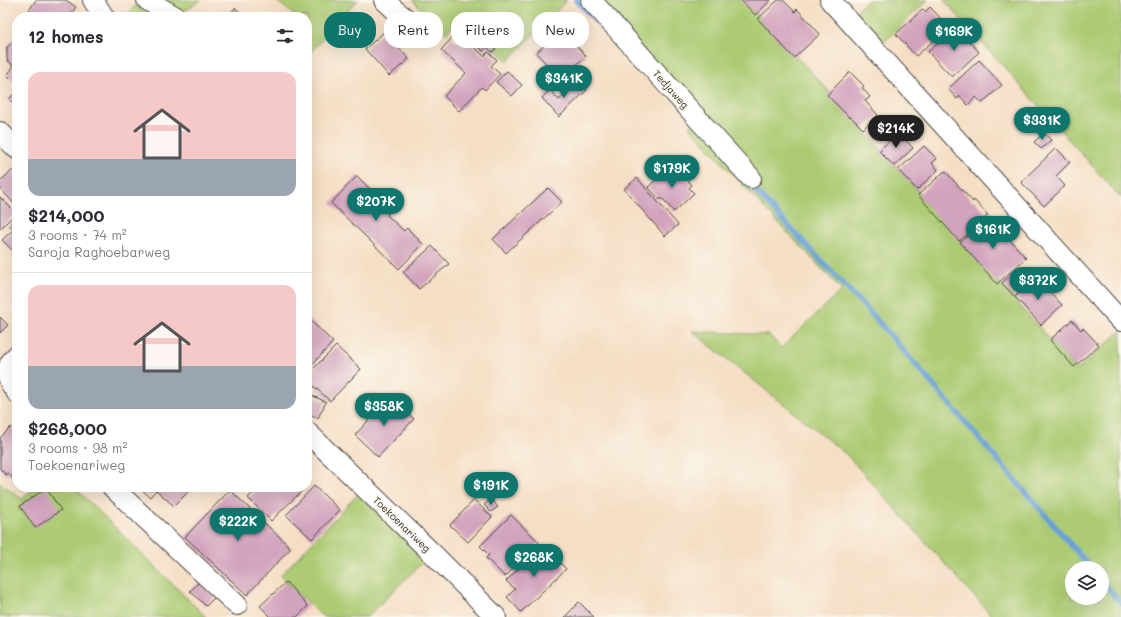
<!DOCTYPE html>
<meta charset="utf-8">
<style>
:root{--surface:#fff;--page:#f7f7f7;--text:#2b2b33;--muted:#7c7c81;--line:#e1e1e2;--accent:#0f766e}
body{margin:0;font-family:Mali,sans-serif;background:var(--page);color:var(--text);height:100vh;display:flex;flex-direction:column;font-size:15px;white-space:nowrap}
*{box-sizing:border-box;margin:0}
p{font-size:13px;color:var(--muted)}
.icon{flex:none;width:22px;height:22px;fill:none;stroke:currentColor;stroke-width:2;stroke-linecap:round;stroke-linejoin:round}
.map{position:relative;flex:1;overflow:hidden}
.drawer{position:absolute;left:12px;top:12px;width:300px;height:480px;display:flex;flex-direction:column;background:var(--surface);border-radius:16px;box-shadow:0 4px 16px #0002}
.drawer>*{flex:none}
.hud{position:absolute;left:324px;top:12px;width:380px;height:36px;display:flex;gap:8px}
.fabs{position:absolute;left:1065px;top:561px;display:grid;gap:8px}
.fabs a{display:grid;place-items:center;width:44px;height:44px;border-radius:50%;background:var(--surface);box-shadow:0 4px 16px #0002;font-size:20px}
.price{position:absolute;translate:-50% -34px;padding:0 9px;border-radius:14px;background:var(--accent);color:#fff;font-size:13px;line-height:26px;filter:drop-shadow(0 1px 2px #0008)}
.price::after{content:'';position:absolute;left:50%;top:24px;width:12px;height:9px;margin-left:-6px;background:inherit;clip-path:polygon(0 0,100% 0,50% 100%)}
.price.selected{background:#222;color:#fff}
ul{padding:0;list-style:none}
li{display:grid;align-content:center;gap:8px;height:212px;padding:0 16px}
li+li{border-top:1px solid var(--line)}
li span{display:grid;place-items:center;height:124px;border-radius:12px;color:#555}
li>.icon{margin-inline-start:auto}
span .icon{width:72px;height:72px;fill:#fffc;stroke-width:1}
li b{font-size:17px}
h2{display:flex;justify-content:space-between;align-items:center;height:48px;padding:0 16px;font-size:17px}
.tag{padding:0 14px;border-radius:16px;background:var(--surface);box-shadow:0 4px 16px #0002;font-size:14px;line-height:36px}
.tag.selected{background:var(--accent);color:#fff}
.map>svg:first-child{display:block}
.green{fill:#accb73;stroke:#6c7b4f;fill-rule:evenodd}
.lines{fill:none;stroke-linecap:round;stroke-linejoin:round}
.stream{stroke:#68a0d6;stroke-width:5.5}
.building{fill:#d2a3bd}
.minor-casing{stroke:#494642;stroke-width:22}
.minor{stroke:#fff;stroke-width:20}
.labels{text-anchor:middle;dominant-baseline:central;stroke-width:3.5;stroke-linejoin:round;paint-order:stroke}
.street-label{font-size:10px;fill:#2b2b2b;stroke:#fbf7ec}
</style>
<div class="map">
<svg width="1121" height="617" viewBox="0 0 1121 617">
<rect width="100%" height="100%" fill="#fbf7ec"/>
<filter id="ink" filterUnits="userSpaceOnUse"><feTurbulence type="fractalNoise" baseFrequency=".025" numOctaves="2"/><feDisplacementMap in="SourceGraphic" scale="8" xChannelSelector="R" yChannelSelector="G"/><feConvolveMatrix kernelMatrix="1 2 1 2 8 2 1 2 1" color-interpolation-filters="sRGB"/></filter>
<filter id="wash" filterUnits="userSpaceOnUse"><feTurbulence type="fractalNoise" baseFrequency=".012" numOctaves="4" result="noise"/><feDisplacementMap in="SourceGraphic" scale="16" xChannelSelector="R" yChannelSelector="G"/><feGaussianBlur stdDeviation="0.9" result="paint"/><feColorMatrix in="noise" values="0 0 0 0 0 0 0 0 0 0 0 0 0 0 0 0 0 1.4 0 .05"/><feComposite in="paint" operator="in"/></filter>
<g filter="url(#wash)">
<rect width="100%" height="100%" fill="#f5dec4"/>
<path class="green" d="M154,0H201L188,9L177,11Z
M276,0H358L307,56V17H296Z
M412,0H567L508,61L460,18L446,33Z
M583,0H743L825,87L1077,370L1121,331V617H993L846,454L692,331L769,335L781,348L842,290L735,177L689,126L694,121ZM1072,568H1102V598H1072Z
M868,0H928L882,44L853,14Z
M944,0H1121V198Z
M140,1L169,17H125Z
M0,483L22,499L36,487H74L206,617H0Z
M358,494L426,559L367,617H323L280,576Z"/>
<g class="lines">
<path class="stream" d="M576,0L617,43
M747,182L877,320L1091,568
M1102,581L1121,603"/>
</g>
<g id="blocks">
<path class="building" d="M36,0H66L76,7L69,17H32L27,13Z
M741,0H771L755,15Z
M778,0H783L795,12L797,9L820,34L794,58L758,19Z
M930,7L946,24L940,29L943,32L916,56L896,34L923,9L925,12Z
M235,8L246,17H227Z
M473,27L496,49L492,52L487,47L483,51L466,34Z
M956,27L979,52L952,77L928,52Z
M384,32L409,59L389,76L365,49Z
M558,33L565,40L568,37L586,56L575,66L577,69L564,82L536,53Z
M461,36L484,56L488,52L497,60L491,66L500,74L485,90L482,87L459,111L444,96L466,73L441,50L452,38L456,42Z
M17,38V85L7,75L12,69V64L7,60V47Z
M979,60L1002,85L982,103L976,97L968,105L960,96L957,99L948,89Z
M507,71L522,85L512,96L496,82Z
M850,72L864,86L862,88L870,97L865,101L878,115L863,129L851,117L850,118L827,95Z
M579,81L587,90L559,117L542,98L550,90L559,100Z
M17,91V107L9,99Z
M898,132L913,148L894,166L879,151Z
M1044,133L1051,140L1041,149L1034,142Z
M924,146L937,159L932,163L938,170L917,190L898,170Z
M1056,148L1070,162L1056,176L1065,186L1044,206L1021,182Z
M670,167L677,175L681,173L692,185L689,188L694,193L674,212L662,198L660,200L648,187Z
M13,170L17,174V207L0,188V181Z
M945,171L973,202L974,200L988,215L959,241L918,195Z
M357,176L391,210L387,215L404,231L407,228L423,244L399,269L331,203Z
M637,178L678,225L665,236L624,189Z
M548,188L562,202L506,253L493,239Z
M0,197L16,213L0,229Z
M17,217V255L2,240L14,229L9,225Z
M990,217L1026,258L997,284L960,242Z
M432,246L449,264L419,289L403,272Z
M1012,274L1024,287L1014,296L1002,283Z
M1036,277L1062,305L1041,325L1015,297Z
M0,317L8,325L0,333Z
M309,319L333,342L307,370V321Z
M1072,320L1081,330L1083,328L1099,345L1074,367L1050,340Z
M336,346L361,369L330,401L307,380V375Z
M311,395L326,402L318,418L307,413V404Z
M390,397L414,419L378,457L355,435Z
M11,427L17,433V483L8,473L6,475L0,469V438Z
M314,486L340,510L312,539L286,515Z
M143,487H193L174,506L156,490L150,497L141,489Z
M259,487H306L271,521L248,498Z
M46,488L61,510L35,528L20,506Z
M230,490L291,548L247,595L185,537Z
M491,499L498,507L491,512L484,505Z
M474,500L492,517L468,542L450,525Z
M511,515L539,542L505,577L486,558L489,555L480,546Z
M543,545L566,569L521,612L507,597L515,589L506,581Z
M199,582L215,597L206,606L190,591Z
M286,582L308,606L297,617H271L260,606Z
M579,602L594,617H565Z"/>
</g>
</g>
<g filter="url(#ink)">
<use href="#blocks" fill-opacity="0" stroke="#494642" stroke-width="1"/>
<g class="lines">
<defs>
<path id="minor" d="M93,0L104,17
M147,0L176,17
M384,0L396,11L421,30
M591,0L751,178
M830,0L1121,321
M0,132L17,149
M17,355C3,368 6,379 17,393
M307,432L436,557L496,617
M112,487L237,605"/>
</defs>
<use href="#minor" class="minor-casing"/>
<use href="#minor" class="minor"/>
</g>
</g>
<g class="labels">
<g class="street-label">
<text transform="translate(671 89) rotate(48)">Tedjaweg</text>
<text transform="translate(402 524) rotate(44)">Toekoenariweg</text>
</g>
</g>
</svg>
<div class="fabs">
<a><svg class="icon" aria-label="layers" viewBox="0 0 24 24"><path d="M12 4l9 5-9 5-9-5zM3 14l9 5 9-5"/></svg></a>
</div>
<b class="price" style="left:954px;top:52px">$169K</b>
<b class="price" style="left:564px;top:99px">$341K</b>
<b class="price" style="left:1042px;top:141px">$331K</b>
<b class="price selected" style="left:896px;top:149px">$214K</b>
<b class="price" style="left:672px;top:189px">$179K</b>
<b class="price" style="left:376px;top:222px">$207K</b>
<b class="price" style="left:993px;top:250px">$161K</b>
<b class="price" style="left:1038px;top:301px">$372K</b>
<b class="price" style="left:384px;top:427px">$358K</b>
<b class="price" style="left:491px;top:506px">$191K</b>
<b class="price" style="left:238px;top:542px">$222K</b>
<b class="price" style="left:534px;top:578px">$268K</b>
<div class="hud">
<a class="tag selected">Buy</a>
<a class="tag">Rent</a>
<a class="tag">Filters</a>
<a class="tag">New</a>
</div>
<section class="drawer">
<h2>12 homes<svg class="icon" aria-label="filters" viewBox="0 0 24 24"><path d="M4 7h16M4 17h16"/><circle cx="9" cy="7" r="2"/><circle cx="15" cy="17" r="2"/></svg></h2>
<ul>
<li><span style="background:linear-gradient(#f6c9c9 70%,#9aa5b1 0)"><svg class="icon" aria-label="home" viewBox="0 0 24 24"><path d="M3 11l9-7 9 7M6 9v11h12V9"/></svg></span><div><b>$214,000</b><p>3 rooms · 74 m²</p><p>Saroja Raghoebarweg</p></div></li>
<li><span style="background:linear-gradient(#f6c9c9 65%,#9aa5b1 0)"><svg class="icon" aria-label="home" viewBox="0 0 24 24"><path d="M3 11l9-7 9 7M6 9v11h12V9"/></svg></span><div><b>$268,000</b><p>3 rooms · 98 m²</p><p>Toekoenariweg</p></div></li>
</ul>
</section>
</div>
